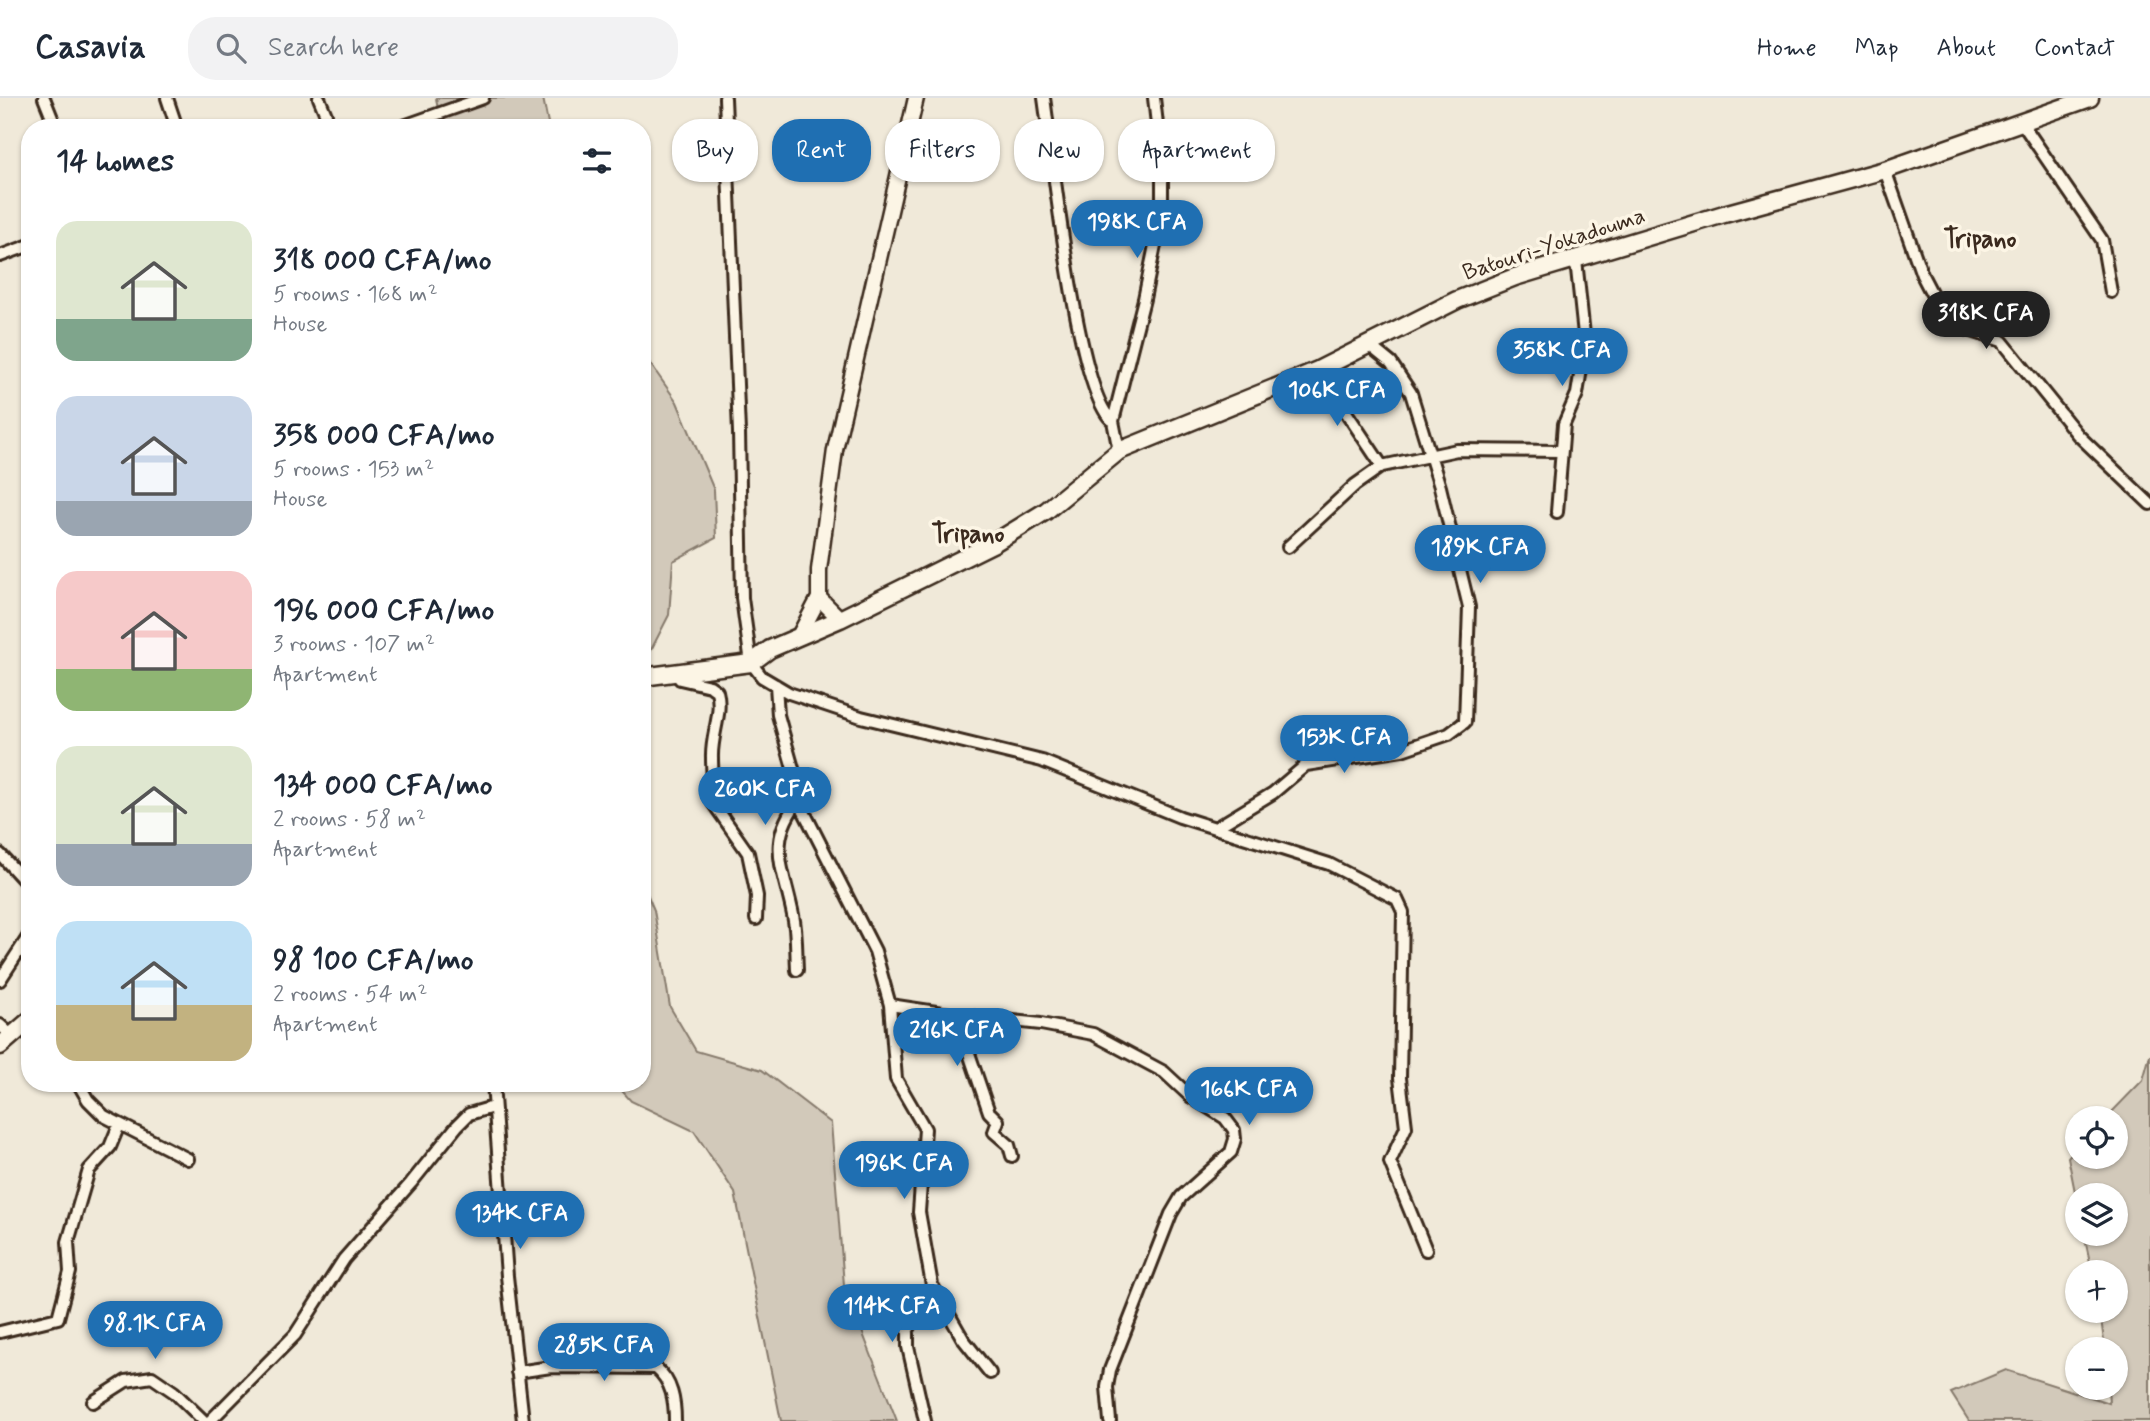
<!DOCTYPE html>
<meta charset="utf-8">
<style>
:root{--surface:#fff;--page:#f2f2f3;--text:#1f2937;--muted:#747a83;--line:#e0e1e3;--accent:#1f6fb2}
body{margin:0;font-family:Mynerve,sans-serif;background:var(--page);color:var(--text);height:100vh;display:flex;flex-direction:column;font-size:26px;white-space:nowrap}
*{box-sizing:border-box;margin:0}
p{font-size:23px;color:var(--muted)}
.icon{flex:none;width:38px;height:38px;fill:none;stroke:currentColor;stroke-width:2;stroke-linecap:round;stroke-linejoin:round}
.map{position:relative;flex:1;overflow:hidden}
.drawer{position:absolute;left:21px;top:21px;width:630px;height:973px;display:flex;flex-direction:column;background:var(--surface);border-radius:28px;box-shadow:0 2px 5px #0004}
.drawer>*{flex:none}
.banner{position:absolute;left:672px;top:21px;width:665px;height:63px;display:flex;gap:14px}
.fabs{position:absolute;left:2065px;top:1008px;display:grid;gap:14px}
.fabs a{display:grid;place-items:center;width:63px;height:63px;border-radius:50%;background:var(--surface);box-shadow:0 2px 5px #0004;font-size:35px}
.price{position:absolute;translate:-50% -60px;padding:0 16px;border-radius:24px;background:var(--accent);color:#fff;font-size:23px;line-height:46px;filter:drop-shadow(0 2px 4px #0008)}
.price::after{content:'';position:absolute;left:50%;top:42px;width:21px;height:16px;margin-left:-10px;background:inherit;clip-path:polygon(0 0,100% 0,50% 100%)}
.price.current{background:#222;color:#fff}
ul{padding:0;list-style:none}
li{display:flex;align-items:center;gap:21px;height:175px;padding:0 35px}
li span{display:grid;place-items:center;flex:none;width:196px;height:140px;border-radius:21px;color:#555}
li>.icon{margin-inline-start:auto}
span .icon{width:84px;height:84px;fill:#fffc;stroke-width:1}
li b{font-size:30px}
h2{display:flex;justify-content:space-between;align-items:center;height:84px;padding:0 35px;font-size:30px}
.chip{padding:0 24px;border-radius:28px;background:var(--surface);box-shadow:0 2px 5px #0004;font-size:24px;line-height:63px}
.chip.current{background:var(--accent);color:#fff}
header{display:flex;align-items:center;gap:42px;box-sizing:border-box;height:98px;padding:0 35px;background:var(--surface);border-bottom:2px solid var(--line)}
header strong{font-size:33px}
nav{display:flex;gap:38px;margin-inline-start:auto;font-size:24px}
.search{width:490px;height:63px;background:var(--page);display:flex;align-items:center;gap:18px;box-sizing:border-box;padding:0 24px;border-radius:28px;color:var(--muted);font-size:26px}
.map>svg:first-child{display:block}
.green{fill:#d2c9ba;stroke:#867a6c;stroke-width:2}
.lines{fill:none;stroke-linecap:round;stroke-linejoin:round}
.minor-casing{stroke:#3b2a1e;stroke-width:16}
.major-casing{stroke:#3b2a1e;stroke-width:19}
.highway-casing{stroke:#3b2a1e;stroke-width:21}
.minor{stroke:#fcf5e5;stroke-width:10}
.major{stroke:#fcf5e5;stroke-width:14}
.highway{stroke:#fcf5e5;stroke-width:16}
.labels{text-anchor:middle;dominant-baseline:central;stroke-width:7;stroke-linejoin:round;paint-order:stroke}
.street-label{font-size:23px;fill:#3b2a1e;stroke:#fcf5e5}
.quarter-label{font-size:26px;font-weight:bold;fill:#3b2a1e;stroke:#fcf5e5}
</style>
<header>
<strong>Casavia</strong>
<div class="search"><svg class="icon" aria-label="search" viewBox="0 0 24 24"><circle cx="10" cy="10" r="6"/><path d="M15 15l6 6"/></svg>Search here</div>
<nav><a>Home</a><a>Map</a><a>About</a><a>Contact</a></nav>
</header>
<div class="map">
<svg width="2150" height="1323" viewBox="0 0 2150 1323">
<rect width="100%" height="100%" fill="#f0e9d9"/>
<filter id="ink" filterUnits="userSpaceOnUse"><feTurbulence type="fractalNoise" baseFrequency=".0143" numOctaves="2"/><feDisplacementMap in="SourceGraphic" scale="14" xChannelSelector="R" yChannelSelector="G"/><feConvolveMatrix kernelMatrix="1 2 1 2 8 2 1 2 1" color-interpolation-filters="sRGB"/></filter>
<g filter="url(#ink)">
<path class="green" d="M436,0H543L549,30H441Z
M642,254L677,304L714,392L716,440L673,463L669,517L650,554L642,555Z
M642,784L654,812L670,909L696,953L762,972L831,1025L844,1187L897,1323H781L735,1095L694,1033L631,1003L615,985H642Z
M2150,957V1323H1969L1951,1295L2006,1272L2109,1305L2108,1290H2116V1251H2105L2100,1213H2116V1174H2092L2084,1136H2116V1097H2077V1104L2068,1059L2077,1049V1059H2116V1020H2106L2143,982Z"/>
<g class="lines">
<defs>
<path id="minor" d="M44,0L56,30
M167,0L177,30
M319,0L326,17L325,30
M725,0L739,334L742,500L751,565L762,579L789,595L861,619L1042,663L1180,719L1329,766L1397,801L1403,814L1400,980L1406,1029L1390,1064L1426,1152
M1044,0C1052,53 1077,299 1113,323
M2022,25L2102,142L2111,194
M398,30L483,0
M905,48L977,69
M1885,72L1922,177L1947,225L2002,243L2078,337L2150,406
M0,158L30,147
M1318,272L1382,368
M1119,353L1113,323L1144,201L1162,113V70L1154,0
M1557,414L1564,326L1577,296L1585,246L1576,162
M1288,449L1355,387L1382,368L1457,352L1560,353
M674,573L680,581L710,588L717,593C723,615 711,637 712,660C712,675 714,689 713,705L748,755L757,798L756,821
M776,587L778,617L801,699C765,744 783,767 793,817C797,835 796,854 797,872
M801,699L800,706L875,853L890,907L896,981L925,1031L919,1114L932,1187L963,1241L990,1275
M1217,729L1273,695L1306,667L1402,652L1449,636L1465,624L1469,509L1440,389L1411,295L1391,265L1369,247
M0,756L30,789
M0,882L30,836
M890,907L956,917L989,1014L998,1023L994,1034L1009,1047L1012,1058
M956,917L1041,926L1093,936L1164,974L1191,999L1225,1020L1234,1032L1235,1041L1231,1054L1181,1099L1171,1116L1110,1272L1107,1289L1110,1323
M0,927L11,937
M78,985L88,1002L104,1018L188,1061
M493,985L507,1178L523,1323
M0,1234L58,1220L70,1174L68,1144L89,1072L110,1049L119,1027
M517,1274L551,1269L656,1270C672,1283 675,1303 675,1323
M93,1304L126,1283L152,1279L174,1294L204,1323
M210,1323L295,1237L344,1161L411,1085L457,1028L469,1016L493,1009
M925,1323L908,1249V1232L927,1199L935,1197"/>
<path id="major" d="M819,500L840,521
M799,538L819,500V472L835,352L916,0"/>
<path id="highway" d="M642,579L751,565L770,551L840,521L994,445L1046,413L1119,353L1318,272L1457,202L1515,179L1724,116L1885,72L2090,0
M0,948L30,922"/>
</defs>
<use href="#minor" class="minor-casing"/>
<use href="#major" class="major-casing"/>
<use href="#highway" class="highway-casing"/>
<use href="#minor" class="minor"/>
<use href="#major" class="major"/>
<use href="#highway" class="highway"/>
</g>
</g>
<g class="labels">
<g class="street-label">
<text transform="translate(1554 147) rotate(-18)">Batouri-Yokadouma</text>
</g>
<g class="quarter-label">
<text x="1980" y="142">Tripano</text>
<text x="968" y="437">Tripano</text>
</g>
</g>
</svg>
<div class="fabs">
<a><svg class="icon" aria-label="locate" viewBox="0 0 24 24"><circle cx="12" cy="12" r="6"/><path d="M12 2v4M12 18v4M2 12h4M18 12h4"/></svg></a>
<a><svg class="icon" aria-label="layers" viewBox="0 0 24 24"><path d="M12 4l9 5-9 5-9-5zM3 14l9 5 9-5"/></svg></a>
<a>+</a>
<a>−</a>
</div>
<b class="price" style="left:1137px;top:162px">198K CFA</b>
<b class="price current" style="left:1986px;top:253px">318K CFA</b>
<b class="price" style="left:1562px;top:290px">358K CFA</b>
<b class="price" style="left:1337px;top:330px">106K CFA</b>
<b class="price" style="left:1480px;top:487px">189K CFA</b>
<b class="price" style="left:1344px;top:677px">153K CFA</b>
<b class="price" style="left:765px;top:729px">260K CFA</b>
<b class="price" style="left:957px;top:970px">216K CFA</b>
<b class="price" style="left:1249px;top:1029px">166K CFA</b>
<b class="price" style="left:904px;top:1103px">196K CFA</b>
<b class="price" style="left:520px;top:1153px">134K CFA</b>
<b class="price" style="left:892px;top:1246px">114K CFA</b>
<b class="price" style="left:155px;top:1263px">98.1K CFA</b>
<b class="price" style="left:604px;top:1285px">285K CFA</b>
<div class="banner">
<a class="chip">Buy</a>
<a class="chip current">Rent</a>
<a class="chip">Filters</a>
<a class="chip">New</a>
<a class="chip">Apartment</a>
</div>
<section class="drawer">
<h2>14 homes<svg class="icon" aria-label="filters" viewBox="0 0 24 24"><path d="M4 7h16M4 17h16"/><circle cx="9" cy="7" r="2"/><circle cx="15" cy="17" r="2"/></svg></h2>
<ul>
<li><span style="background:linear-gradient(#dfe7d0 70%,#7fa58c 0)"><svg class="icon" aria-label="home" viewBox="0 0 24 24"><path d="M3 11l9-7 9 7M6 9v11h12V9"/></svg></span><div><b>318 000 CFA/mo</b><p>5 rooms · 168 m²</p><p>House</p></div></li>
<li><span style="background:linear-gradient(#c9d6e8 75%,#9aa5b1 0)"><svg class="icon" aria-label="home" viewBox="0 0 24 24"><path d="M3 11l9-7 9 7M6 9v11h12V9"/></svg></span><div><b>358 000 CFA/mo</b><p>5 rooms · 153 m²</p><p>House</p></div></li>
<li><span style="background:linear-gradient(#f6c9c9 70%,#8fb573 0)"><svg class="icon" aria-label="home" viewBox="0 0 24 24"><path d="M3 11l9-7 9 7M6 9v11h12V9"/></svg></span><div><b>196 000 CFA/mo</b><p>3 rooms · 107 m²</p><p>Apartment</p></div></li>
<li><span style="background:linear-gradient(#dfe7d0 70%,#9aa5b1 0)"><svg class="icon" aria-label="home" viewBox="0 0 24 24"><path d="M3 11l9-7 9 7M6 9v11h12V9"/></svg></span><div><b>134 000 CFA/mo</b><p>2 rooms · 58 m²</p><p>Apartment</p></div></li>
<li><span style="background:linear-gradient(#bfe0f5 60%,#c2b280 0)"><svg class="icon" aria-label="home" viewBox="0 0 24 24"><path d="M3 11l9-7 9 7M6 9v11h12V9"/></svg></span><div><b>98 100 CFA/mo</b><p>2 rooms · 54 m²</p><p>Apartment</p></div></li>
</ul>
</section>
</div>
